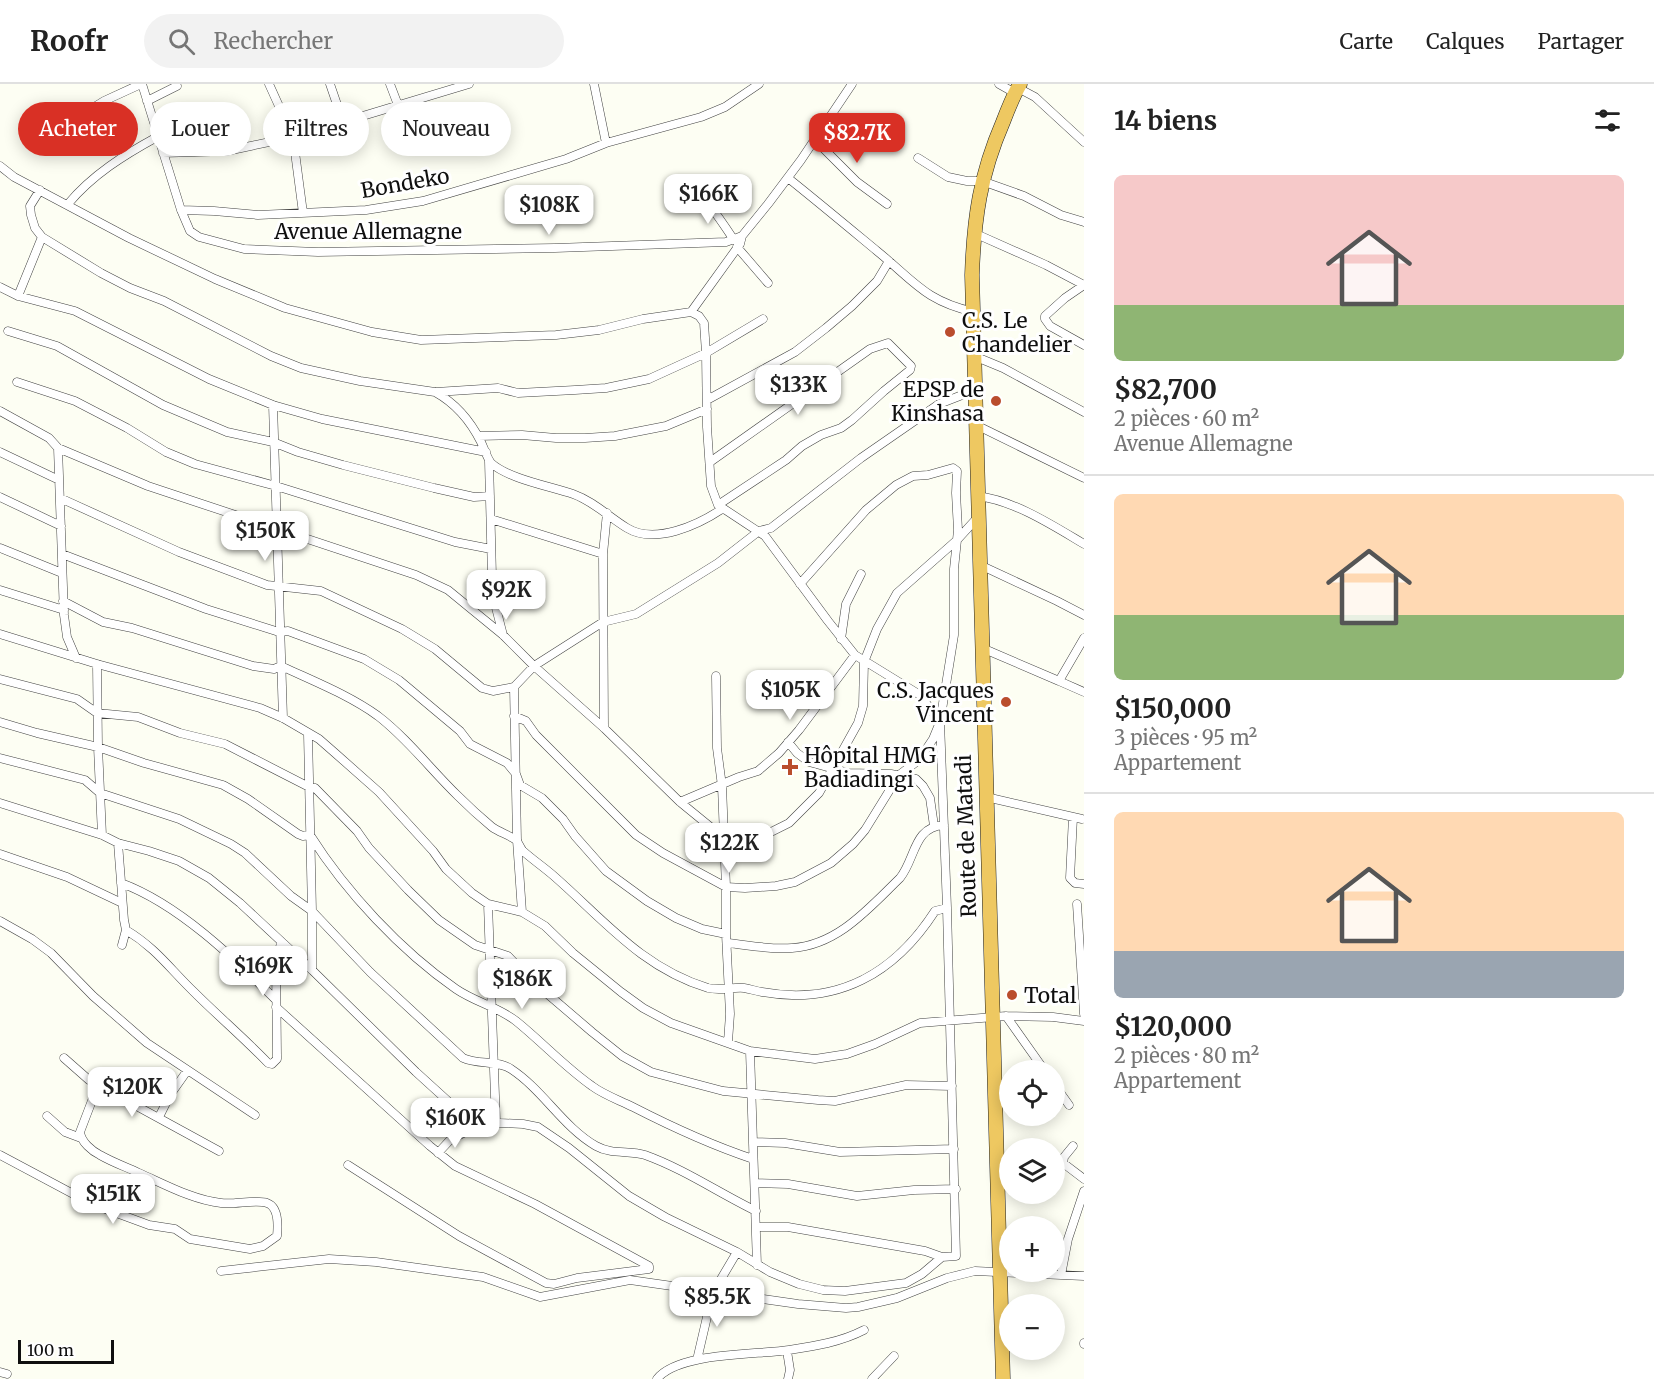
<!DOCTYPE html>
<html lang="fr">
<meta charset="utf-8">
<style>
:root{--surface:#fff;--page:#f2f2f2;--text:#222;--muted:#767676;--line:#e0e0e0;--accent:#d93025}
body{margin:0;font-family:Merriweather,serif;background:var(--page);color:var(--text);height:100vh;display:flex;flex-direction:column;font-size:22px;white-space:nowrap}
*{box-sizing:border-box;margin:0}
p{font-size:20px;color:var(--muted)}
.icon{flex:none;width:33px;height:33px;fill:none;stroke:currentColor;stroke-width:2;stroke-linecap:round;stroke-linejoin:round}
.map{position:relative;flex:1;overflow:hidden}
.drawer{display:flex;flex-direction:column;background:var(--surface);width:570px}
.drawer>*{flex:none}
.guide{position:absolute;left:18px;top:18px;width:570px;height:54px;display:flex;gap:12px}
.buttons{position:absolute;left:999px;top:976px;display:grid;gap:12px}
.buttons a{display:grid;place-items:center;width:66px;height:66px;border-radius:50%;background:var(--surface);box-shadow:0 3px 15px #0003;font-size:30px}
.scale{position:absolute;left:18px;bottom:15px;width:96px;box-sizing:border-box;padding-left:6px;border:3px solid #0f0f0f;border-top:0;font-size:16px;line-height:21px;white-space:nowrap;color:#0f0f0f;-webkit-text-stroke:4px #fff;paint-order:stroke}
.price{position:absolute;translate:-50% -51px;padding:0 14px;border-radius:12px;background:#fff;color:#222;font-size:20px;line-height:39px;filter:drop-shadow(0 2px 3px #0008)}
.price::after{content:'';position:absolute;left:50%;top:36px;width:18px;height:14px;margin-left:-9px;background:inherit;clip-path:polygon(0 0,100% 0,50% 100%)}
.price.on{background:var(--accent);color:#fff}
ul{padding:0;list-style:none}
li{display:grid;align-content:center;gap:12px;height:318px;padding:0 30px}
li+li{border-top:2px solid var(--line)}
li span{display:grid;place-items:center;height:186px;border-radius:9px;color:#555}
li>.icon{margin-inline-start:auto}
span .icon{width:108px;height:108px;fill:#fffc;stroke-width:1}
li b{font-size:26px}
h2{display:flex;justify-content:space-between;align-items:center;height:72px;padding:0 30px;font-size:26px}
.tag{padding:0 21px;border-radius:27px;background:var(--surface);box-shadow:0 3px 15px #0003;font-size:21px;line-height:54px}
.tag.on{background:var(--accent);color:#fff}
header{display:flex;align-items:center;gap:36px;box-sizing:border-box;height:84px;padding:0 30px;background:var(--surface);border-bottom:2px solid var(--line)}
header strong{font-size:28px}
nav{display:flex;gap:33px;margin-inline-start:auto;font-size:21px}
.search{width:420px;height:54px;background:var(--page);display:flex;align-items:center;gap:15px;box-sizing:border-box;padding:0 21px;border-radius:33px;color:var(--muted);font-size:22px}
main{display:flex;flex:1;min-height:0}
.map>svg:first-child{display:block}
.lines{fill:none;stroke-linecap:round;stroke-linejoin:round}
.street-casing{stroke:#424242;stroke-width:9}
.highway-casing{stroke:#202020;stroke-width:15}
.street{stroke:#fff;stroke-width:8}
.highway{stroke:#eec861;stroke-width:14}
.poi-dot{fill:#ba4d2d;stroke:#fff;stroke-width:2}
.labels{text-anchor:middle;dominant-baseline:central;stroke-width:6;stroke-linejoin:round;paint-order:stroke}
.street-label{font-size:21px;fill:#0f0f0f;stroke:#fff}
.poi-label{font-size:21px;fill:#0f0f0f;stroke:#fff;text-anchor:start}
</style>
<header>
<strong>Roofr</strong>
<div class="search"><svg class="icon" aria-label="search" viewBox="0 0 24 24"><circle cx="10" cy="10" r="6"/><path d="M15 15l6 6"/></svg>Rechercher</div>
<nav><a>Carte</a><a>Calques</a><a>Partager</a></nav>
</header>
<main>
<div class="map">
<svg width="1084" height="1295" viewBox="0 0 1084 1295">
<rect width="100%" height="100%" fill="#fdfef3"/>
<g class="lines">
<defs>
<path id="street" d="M142,0L181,126L190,147L199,153L244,165L318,168L555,164L726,158L742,152L768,120L801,76L852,0
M269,0L293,53L303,129
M330,0L343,38
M390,0L398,21
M594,0L606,59
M999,0L1015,9
M1018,4L1035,13L1084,58
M147,17L177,2
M43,55L104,17L141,0
M815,56L857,98L887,120
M163,69L227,67L293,53L469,0
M918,74L948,93L967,97H982L1024,112L1061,131L1084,138
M0,82L14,93L129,154L215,195L285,224L372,248L421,256L556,251L599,246L643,235L691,228L699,232L704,239L706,269L707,343L711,402L718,421L765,452L828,537L855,571L920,611L940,638L947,824L956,1172L942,1173L922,1190L906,1199L845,1207L823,1206L799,1200L770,1188L737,1168L665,1133L629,1112L569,1064L538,1043L523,1040L481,1038L472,1035L460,1028L416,988L312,886L240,819L209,794L179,777L149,767L118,759L102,751L0,719
M788,94C818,118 848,143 877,167C914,197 925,217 974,228
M40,106L30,122L31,131L35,144L42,153L101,189L130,204L164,217L271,272L301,284L360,297L435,308C455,319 471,338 481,358C484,364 487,374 491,379C509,395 549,402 573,410C593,417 609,433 627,444C655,461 698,441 722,425
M686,109C688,108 693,106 695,106C703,109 728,147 734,156
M68,120C92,91 124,71 157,53
M181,126L214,127L258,131L366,126L423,117L566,75L606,59L701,33L725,23L759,0
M974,149L1046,181L1084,201
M737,163L768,199
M1084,201L1065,214L1045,232V235L1050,242L1084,261
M0,203L18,212L75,227L209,295L273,321L322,335L486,368
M18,212L42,153
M691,228L740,160L742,152
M8,247L57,262L163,321L227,348L273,358L298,368L343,381L434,404L474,413L490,412
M974,272L1003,284L1084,328
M17,298L75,317L127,344L166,368L195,380L276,402L455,458L491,465
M436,308L498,304L518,309L575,306L606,304L649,295L706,269L763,235
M707,316L795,268L826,244L852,222L877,197L889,177
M273,321L283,634
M0,327L49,354L58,364
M976,341L1084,394
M478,352L522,351L556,354H585L615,352L666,342L707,325
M0,368L59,396
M489,377L492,492L495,520L503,551
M710,378L870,265L888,259L911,282L910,286L884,307L852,336L841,344L821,351L802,362L786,376L718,421
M978,412C1015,417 1052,441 1084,460
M0,413L61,442
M60,414L179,468L267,501L321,507L402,545L435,565L482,604L493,607L514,603
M491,435L603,470
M0,464L62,489
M62,470L206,525L279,548L288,547L364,575L399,596L460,647L470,660L507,679L516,690L520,701L542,714L563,735L575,752L606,787L647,817L676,834L702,845L726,850
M980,481L1057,517L1084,531
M0,506L64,526
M63,517L103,538L132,544L253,582L274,585L281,582C313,597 349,611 378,632C408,655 431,686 458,712C469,723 480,733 492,743C499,748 509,751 516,756C519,759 520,764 523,767C533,776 545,784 555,793C604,836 642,884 708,904C720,907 732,903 744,904C750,905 756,907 762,908C838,922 895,889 935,827L947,824
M0,550L97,580L260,624L283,634L319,655L335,669L379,708L433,767L446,785L472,809L488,820L522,828L545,842L573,869L621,908L643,924L671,939L750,967L815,975L847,970L875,960L920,939L1006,932L1053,933L1084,937
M841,555L846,520L861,490
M982,564L1059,597L1084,554
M76,574L67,553L64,531L58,364L148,402L416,491L448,506L503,551L534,582L604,644L680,718L724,754L771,748L789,739L819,709L858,639L863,622L864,578L877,545L897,509L957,456L978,433
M97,580L98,663L102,751
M716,592L717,664L722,702L726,803V850L730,930L728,958
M0,595L77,615L97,629L138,633L180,649L225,660L309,703L315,704L357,747L369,764L408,806L439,836L475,861L508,872L530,895L592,948L622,972L651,988L723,1007L818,1016L835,1017L906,1001L952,1002
M1059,597L1084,608
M514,632L526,637L536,651L636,751L663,769L726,803L745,804L776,802L795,798L831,779L853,760L865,746L899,691L919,676L933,655L940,638L954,551V485L958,446L956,409L957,387L953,384L928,391L913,392L896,401L866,426L800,500
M0,638L37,649L98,663L144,679L223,701L248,715L298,750L303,752L310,751C346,808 401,867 456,905C475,918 498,923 516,937C542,958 565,983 592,1002C604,1011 619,1016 633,1023C672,1043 711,1061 753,1075
M604,644L603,470L607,429
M308,650L312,827V886
M788,658L797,669L809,678L849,689L891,690L916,695L923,702L930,714L934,742
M0,674L85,696L100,709L179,735L231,760L245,769L291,812L312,827L370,888L463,974C478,981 498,976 511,985C543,1006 563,1043 596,1062C612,1071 629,1066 645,1071C684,1085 719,1109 756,1127
M986,713L1082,735
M680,718L739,693L758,687L779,669L799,646L855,571
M1073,733L1070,794L1075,799L1084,800
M118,759L124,836L126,846L122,861
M0,770L67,793L122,819
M121,799C178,820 233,873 276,916
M488,820L496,1040
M1077,820L1084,930
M522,828L517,756L514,603L534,582L603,538L636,530L718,479L759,447L771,444L861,374L939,320L975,306
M0,837L32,855L51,869L93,912L147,959L255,1031
M126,846C156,864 170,885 194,908C218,932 244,954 268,979L272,980L277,975V972L276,879L281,859
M727,859C748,861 771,866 792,864C838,861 869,824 900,794C916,774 913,743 944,741
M276,923L430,1062L455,1082L535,1120L649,1182V1185L577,1194L554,1200L546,1199L459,1152L348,1081
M1006,932L1045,987
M750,967L757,1181
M64,974L89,996L219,1067
M1054,1000L1069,1021
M47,1032L65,1048L81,1054
M159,1033L170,1011L187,987
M753,1058L785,1059L840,1068L954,1065
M1073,1062L1064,1073L1063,1079L1084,1095
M438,1069L450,1056L469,1046L476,1036
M0,1071L92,1120L149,1141L175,1145L190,1155L250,1165L263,1162L277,1152C278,1142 279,1123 267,1119C257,1115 234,1121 221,1119C193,1116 164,1100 139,1089C126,1083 112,1078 100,1071C92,1067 81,1058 80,1048L93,1014L106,1006
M755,1099L788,1100L857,1112L914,1106L956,1105
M757,1143H788L925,1167L942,1173
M221,1187L329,1175L376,1178L483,1193L540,1213L630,1196L798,1220L846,1224L858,1223L897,1214L947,1194L975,1187L1084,1192
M1061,1191L1068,1155L1084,1107
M721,1195L737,1168
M1084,1259V1260
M787,1267L790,1286L788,1295
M697,1276L713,1207
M0,1288L7,1290
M657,1295C678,1268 757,1271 789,1266C815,1262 841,1258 864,1246
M872,1295L894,1272"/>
<path id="highway" d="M1003,1295L972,191C974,134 980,91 1003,38C1008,25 1013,12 1020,0"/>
</defs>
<use href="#street" class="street-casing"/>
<use href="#highway" class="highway-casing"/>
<use href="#street" class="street"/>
<use href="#highway" class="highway"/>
</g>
<g class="poi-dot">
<circle cx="950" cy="248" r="6"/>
<circle cx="996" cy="317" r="6"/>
<circle cx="1006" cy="618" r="6"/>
<path d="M787 674h6v6h6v6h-6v6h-6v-6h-6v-6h6z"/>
<circle cx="1012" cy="911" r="6"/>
</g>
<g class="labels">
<g class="street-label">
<text transform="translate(405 99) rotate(-10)">Bondeko</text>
<text x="368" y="147">Avenue Allemagne</text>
<text transform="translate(966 752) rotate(-92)">Route de Matadi</text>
</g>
<g class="poi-label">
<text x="962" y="236">C.S. Le<tspan x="962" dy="24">Chandelier</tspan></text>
<text x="984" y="305" text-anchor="end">EPSP de<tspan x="984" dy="24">Kinshasa</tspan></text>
<text x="994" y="606" text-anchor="end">C.S. Jacques<tspan x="994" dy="24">Vincent</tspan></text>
<text x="804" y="671">Hôpital HMG<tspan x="804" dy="24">Badiadingi</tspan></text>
<text x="1024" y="911">Total</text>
</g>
</g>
</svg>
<div class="buttons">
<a><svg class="icon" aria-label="locate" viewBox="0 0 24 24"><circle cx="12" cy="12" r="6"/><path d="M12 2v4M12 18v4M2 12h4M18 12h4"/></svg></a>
<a><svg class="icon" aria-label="layers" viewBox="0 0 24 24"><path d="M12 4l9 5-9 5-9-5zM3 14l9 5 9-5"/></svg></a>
<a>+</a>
<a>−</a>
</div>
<div class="scale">100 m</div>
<b class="price on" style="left:857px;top:80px">$82.7K</b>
<b class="price" style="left:708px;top:141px">$166K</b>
<b class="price" style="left:549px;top:152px">$108K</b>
<b class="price" style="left:798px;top:332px">$133K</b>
<b class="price" style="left:265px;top:478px">$150K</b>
<b class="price" style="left:506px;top:537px">$92K</b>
<b class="price" style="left:790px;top:637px">$105K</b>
<b class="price" style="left:729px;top:790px">$122K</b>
<b class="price" style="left:263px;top:913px">$169K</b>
<b class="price" style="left:522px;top:926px">$186K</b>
<b class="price" style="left:132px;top:1034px">$120K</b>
<b class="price" style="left:455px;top:1065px">$160K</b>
<b class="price" style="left:113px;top:1141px">$151K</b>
<b class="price" style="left:717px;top:1244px">$85.5K</b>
<div class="guide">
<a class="tag on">Acheter</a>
<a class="tag">Louer</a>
<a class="tag">Filtres</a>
<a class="tag">Nouveau</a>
</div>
</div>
<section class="drawer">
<h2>14 biens<svg class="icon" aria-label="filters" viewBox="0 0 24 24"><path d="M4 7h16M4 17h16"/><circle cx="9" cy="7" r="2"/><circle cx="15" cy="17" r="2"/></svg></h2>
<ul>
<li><span style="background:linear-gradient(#f6c9c9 70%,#8fb573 0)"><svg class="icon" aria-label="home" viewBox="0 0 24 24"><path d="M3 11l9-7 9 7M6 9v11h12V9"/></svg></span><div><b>$82,700</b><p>2 pièces · 60 m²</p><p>Avenue Allemagne</p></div></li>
<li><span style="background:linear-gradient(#ffd9b3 65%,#8fb573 0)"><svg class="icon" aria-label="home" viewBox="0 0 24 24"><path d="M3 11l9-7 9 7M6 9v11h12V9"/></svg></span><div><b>$150,000</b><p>3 pièces · 95 m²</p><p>Appartement</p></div></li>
<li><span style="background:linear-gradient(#ffd9b3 75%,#9aa5b1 0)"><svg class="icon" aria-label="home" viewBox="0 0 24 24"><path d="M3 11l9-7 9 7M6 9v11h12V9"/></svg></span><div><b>$120,000</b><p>2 pièces · 80 m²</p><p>Appartement</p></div></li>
</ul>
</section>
</main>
